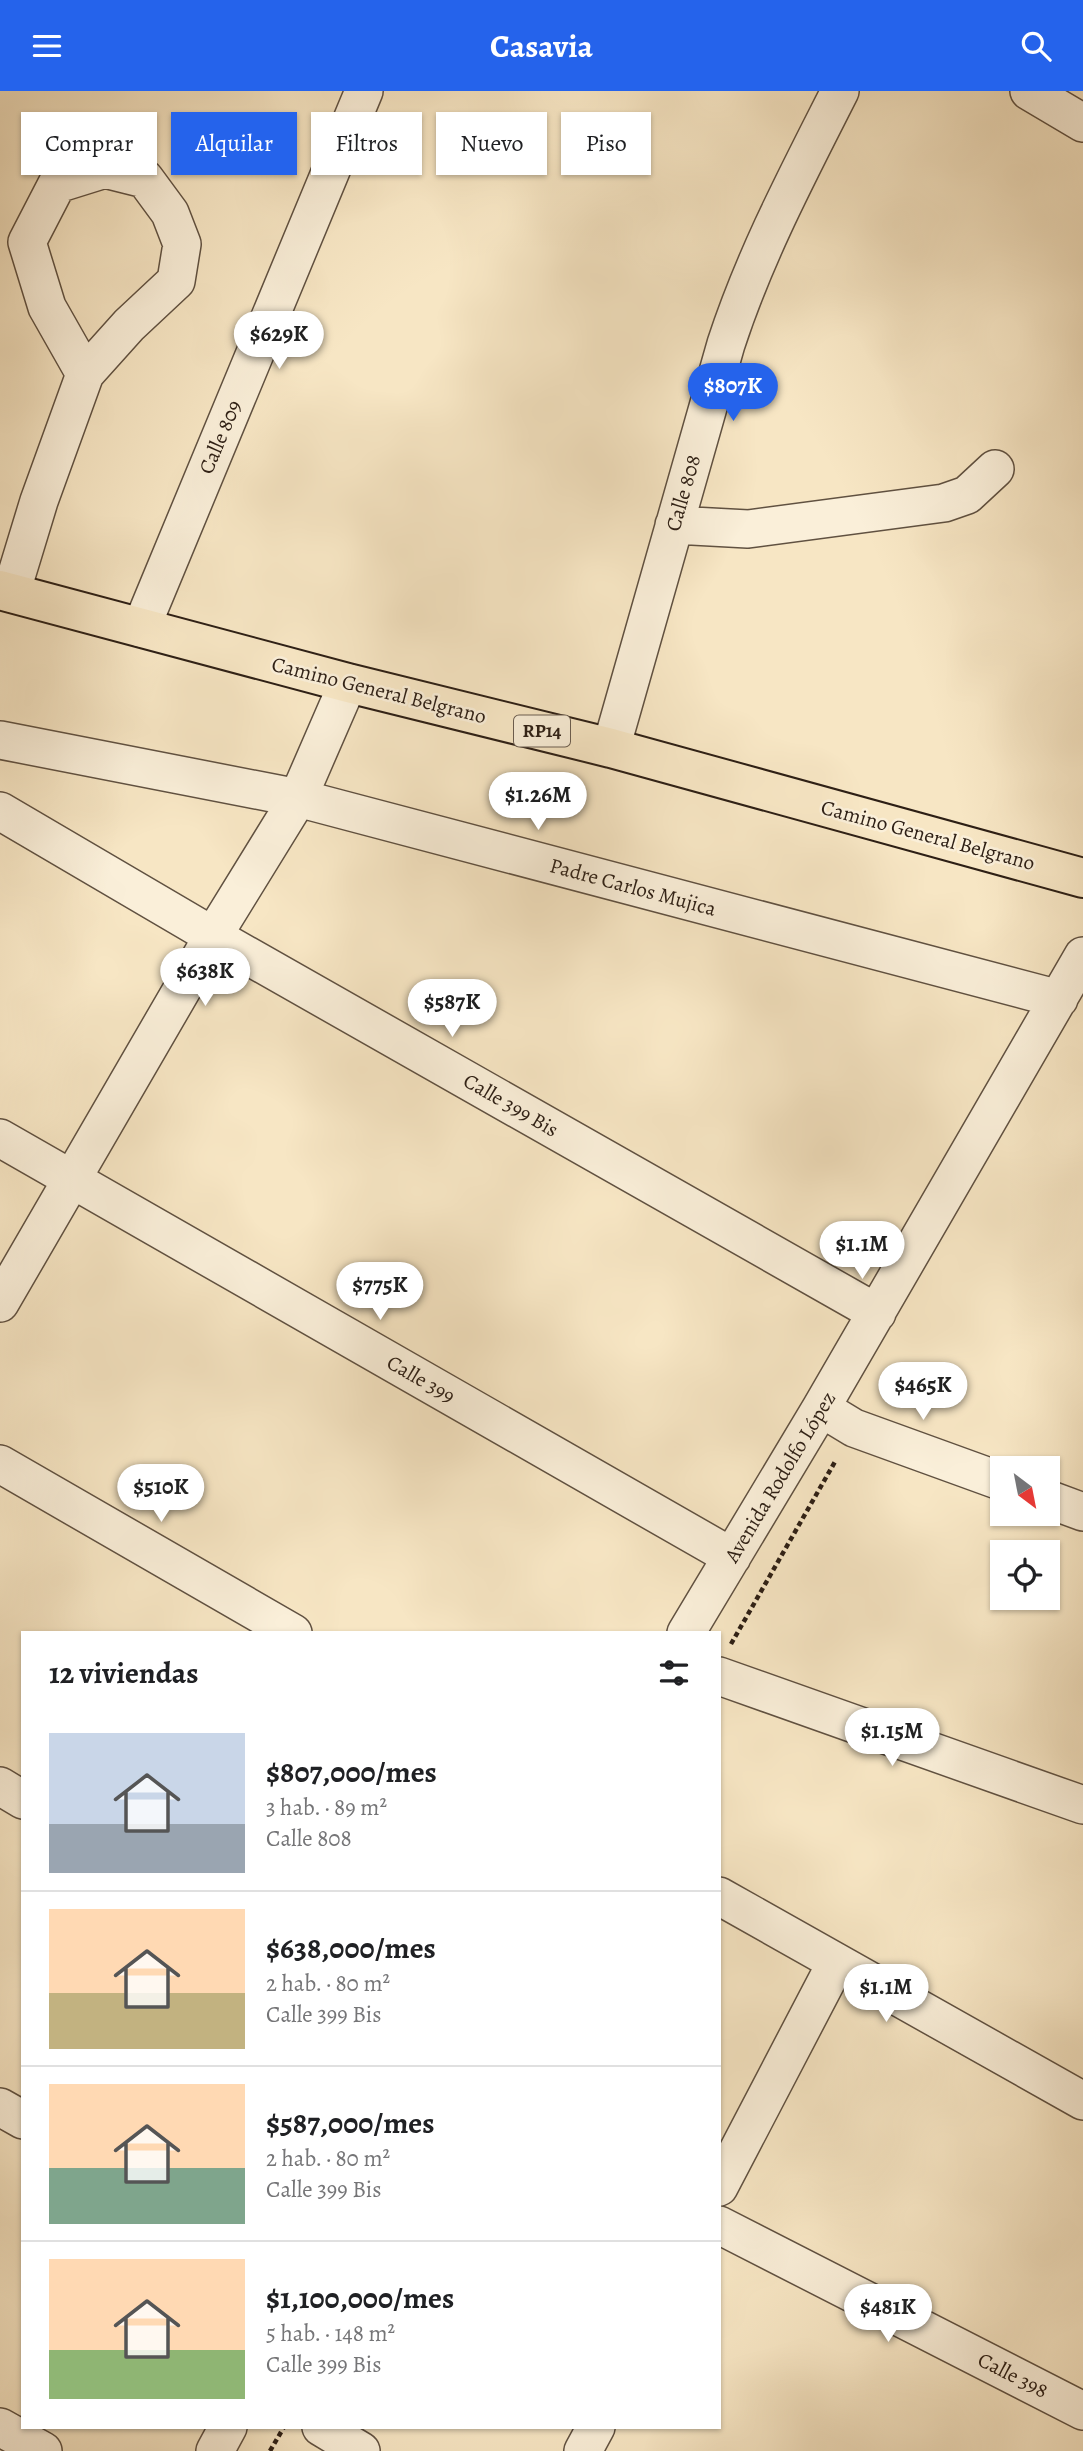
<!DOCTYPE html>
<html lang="es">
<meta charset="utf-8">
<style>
:root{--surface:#fff;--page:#f6f6f6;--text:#202124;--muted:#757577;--line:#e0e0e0;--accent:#2563eb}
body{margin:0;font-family:Alegreya,serif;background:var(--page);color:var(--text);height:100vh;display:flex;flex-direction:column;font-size:26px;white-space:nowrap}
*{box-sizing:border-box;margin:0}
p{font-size:23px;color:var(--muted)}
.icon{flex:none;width:38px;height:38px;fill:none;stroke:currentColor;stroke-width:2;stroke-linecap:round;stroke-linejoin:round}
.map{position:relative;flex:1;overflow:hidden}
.sheet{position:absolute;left:21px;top:1540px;width:700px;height:798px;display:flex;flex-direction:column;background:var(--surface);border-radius:0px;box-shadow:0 2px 5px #0004}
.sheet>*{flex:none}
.guide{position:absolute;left:21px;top:21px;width:700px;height:63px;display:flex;gap:14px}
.needle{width:46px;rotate:148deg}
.buttons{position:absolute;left:990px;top:1365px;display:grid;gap:14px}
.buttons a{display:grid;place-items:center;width:70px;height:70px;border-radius:0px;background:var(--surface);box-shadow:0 2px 5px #0004;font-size:35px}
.price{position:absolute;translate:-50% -60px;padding:0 16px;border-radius:24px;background:#fff;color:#222;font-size:23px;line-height:46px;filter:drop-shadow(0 2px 4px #0008)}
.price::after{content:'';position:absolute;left:50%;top:42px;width:21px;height:16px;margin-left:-10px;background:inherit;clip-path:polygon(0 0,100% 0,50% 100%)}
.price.current{background:var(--accent);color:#fff}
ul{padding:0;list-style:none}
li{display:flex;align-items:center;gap:21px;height:175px;padding:0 28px}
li+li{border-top:2px solid var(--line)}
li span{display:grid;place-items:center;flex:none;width:196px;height:140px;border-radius:0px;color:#555}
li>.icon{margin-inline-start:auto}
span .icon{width:84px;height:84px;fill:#fffc;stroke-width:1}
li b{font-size:30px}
h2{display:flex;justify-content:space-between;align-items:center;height:84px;padding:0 28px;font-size:30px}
.pill{padding:0 24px;border-radius:0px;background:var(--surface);box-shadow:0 2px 5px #0004;font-size:24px;line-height:63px}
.pill.current{background:var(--accent);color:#fff}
header{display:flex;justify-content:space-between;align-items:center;height:91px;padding:0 28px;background:var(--accent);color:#fff;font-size:32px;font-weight:600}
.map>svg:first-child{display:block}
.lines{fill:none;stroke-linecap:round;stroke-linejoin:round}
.minor-casing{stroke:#605141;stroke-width:40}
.major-casing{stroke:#2d1f15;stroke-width:42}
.path{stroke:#2d1f15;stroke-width:4.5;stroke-dasharray:5 3.5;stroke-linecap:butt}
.minor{stroke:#faefd9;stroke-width:37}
.major{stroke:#f7e6c4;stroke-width:38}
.labels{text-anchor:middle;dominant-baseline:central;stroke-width:5;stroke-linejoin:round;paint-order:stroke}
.shield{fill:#faefd9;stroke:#6a5d50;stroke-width:2}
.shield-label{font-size:19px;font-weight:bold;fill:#2d1f15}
.street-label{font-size:21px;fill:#2d1f15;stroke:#faefd9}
</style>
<header><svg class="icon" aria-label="menu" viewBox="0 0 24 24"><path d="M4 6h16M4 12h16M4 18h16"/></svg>Casavia<svg class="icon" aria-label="search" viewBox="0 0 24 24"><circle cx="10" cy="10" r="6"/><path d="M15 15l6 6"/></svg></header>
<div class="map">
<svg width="1083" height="2360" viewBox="0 0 1083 2360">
<rect width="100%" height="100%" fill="#f7e6c4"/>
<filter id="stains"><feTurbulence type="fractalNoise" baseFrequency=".00286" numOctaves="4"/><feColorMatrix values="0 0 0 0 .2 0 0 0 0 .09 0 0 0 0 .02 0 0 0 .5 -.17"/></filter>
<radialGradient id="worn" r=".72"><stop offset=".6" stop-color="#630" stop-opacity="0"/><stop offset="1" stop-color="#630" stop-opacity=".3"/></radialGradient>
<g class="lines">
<defs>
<path id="minor" d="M1029,0L1083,32
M674,434L748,438L944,412L967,404L995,378
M11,502L39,410L85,283L129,234L176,190L182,153L170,122L145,88L105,78L57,93L27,151L47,216L85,283
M141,537L364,0
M0,649L298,707L1059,908
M611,657L726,253C755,164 798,83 840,0
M0,720L213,845L877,1222
M0,1047L732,1466
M0,1212L213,845L298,707L348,592
M821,1317L854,1337L1003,1391
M0,1373L293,1542
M1048,1408L1083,1421
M686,1542L821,1317L1083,865
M719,1585L1083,1714
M0,1695L23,1709
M719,1805L1083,2010
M0,2016L23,2029
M719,2096L836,1872
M719,2134L1083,2320
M0,2336L43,2360
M321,2336L361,2360
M215,2360L228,2336
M583,2360L596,2336"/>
<path id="major" d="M0,499L348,592L611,657L1083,787"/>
</defs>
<use href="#minor" class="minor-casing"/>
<use href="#major" class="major-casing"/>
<path class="path" d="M731,1553L836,1369
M270,2360L284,2336"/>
<use href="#minor" class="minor"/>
<use href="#major" class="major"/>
</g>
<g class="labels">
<rect class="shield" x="514" y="624.5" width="56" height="31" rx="5"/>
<g class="shield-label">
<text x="542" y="640">RP14</text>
</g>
<g class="street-label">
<text transform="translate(220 346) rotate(-67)">Calle 809</text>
<text transform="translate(683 402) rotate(-74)">Calle 808</text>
<text transform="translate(379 599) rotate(14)">Camino General Belgrano</text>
<text transform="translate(928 744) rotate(15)">Camino General Belgrano</text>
<text transform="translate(633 796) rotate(15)">Padre Carlos Mujica</text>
<text transform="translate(511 1014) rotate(30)">Calle 399 Bis</text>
<text transform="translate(421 1288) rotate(30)">Calle 399</text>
<text transform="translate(780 1386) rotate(-59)">Avenida Rodolfo López</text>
<text transform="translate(1013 2284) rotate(27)">Calle 398</text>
</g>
</g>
<rect width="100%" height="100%" filter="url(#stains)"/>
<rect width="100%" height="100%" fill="url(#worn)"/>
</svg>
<div class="buttons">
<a><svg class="needle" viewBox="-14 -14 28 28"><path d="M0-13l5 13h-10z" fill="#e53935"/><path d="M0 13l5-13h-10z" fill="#757577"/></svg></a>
<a><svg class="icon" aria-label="locate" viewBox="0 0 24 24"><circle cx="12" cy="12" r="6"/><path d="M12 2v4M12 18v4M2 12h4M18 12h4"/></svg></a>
</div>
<b class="price" style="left:279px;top:280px">$629K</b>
<b class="price current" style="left:733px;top:332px">$807K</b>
<b class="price" style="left:538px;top:741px">$1.26M</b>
<b class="price" style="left:205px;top:917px">$638K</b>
<b class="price" style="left:452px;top:948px">$587K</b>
<b class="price" style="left:862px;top:1190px">$1.1M</b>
<b class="price" style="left:380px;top:1231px">$775K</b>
<b class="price" style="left:923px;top:1331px">$465K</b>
<b class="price" style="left:161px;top:1433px">$510K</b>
<b class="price" style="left:892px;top:1677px">$1.15M</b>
<b class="price" style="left:886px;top:1933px">$1.1M</b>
<b class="price" style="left:888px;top:2253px">$481K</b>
<div class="guide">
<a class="pill">Comprar</a>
<a class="pill current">Alquilar</a>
<a class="pill">Filtros</a>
<a class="pill">Nuevo</a>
<a class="pill">Piso</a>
</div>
<section class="sheet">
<h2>12 viviendas<svg class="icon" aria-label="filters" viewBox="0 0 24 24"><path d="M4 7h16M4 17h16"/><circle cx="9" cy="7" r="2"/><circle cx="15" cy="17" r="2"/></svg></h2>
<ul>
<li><span style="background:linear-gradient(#c9d6e8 65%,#9aa5b1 0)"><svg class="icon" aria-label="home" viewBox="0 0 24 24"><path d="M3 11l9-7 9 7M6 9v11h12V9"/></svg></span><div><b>$807,000/mes</b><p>3 hab. · 89 m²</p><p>Calle 808</p></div></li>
<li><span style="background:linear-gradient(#ffd9b3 60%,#c2b280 0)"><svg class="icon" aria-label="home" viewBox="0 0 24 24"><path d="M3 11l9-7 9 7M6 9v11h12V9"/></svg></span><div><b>$638,000/mes</b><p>2 hab. · 80 m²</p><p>Calle 399 Bis</p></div></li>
<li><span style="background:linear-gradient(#ffd9b3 60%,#7fa58c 0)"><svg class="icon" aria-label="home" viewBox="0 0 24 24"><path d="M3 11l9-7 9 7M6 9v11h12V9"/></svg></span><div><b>$587,000/mes</b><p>2 hab. · 80 m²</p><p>Calle 399 Bis</p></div></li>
<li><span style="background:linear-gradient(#ffd9b3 65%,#8fb573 0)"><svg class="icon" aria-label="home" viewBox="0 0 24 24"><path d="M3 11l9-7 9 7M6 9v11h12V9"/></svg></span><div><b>$1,100,000/mes</b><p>5 hab. · 148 m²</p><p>Calle 399 Bis</p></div></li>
</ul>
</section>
</div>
